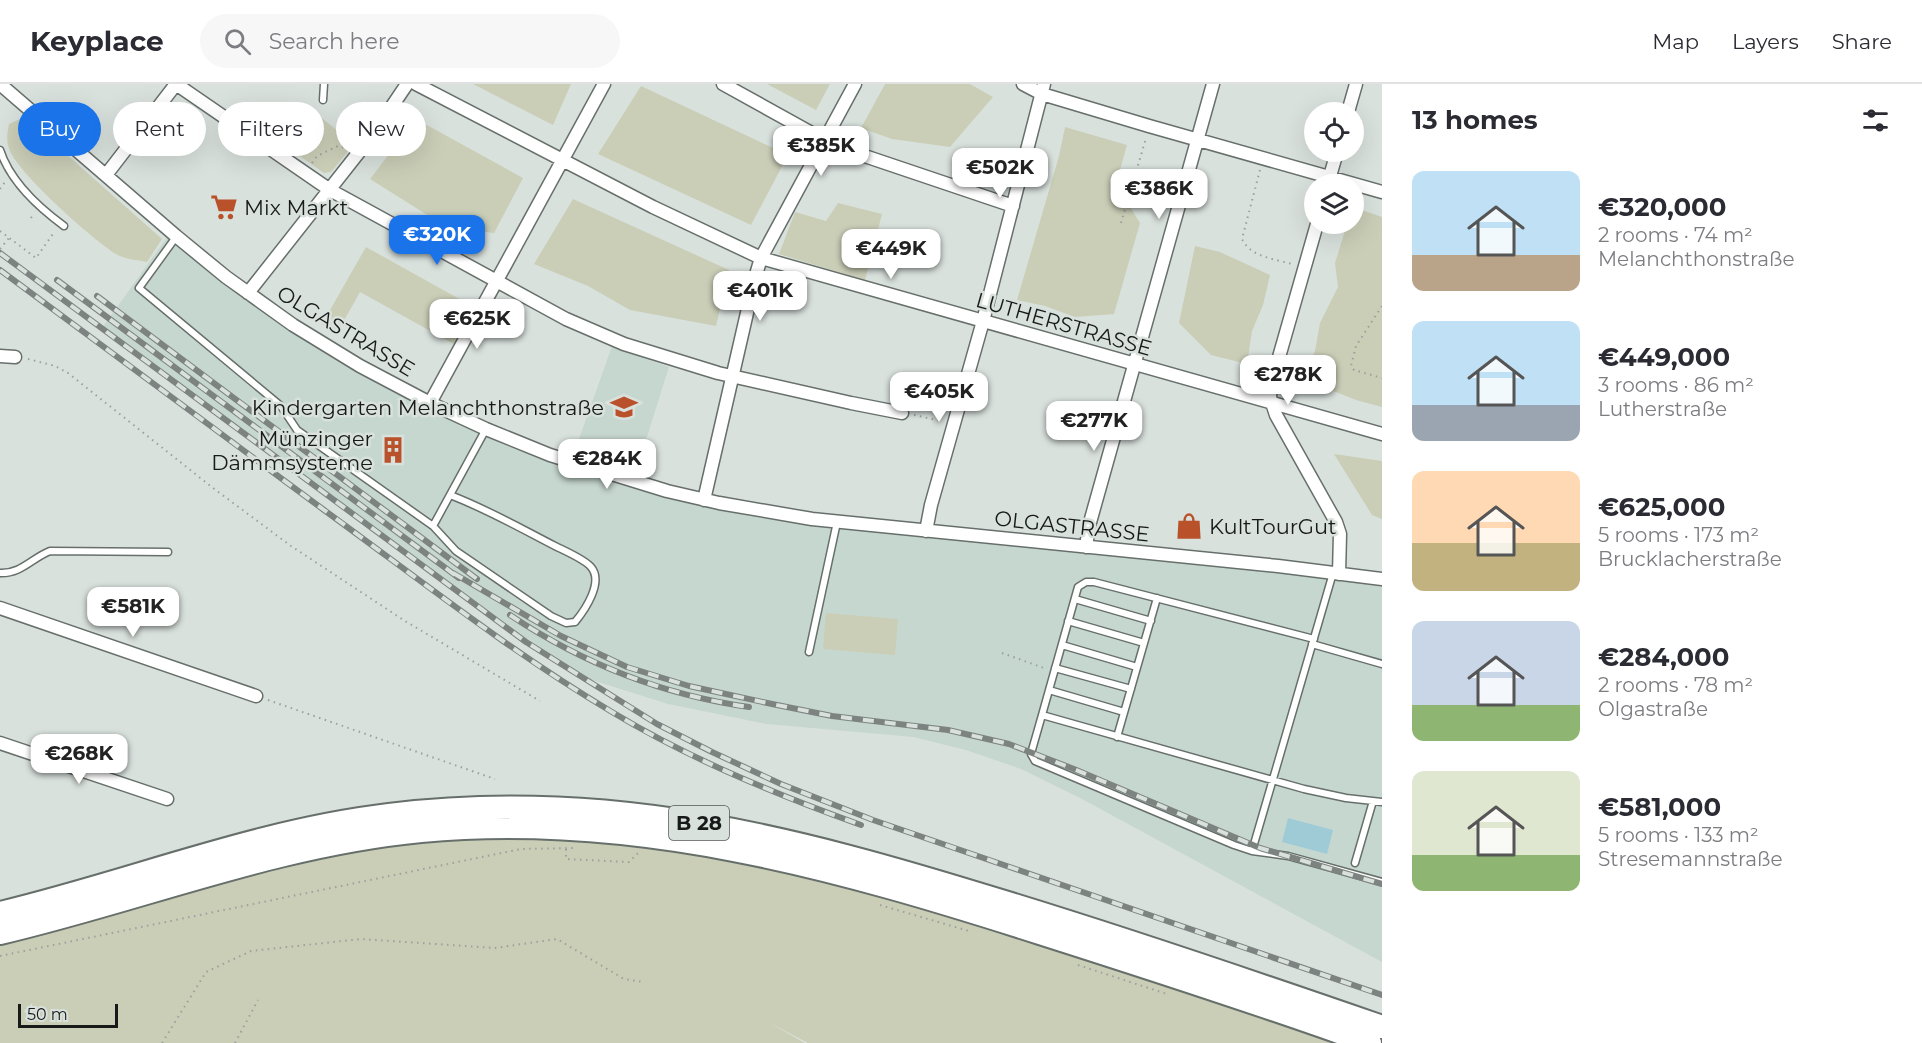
<!DOCTYPE html>
<meta charset="utf-8">
<style>
:root{--surface:#fff;--page:#f7f7f7;--text:#2b2b33;--muted:#7c7c81;--line:#e1e1e2;--accent:#1a73e8}
body{margin:0;font-family:Montserrat,sans-serif;background:var(--page);color:var(--text);height:100vh;display:flex;flex-direction:column;font-size:22px;white-space:nowrap}
*{box-sizing:border-box;margin:0}
p{font-size:20px;color:var(--muted)}
.icon{flex:none;width:33px;height:33px;fill:none;stroke:currentColor;stroke-width:2;stroke-linecap:round;stroke-linejoin:round}
.map{position:relative;flex:1;overflow:hidden}
.side{display:flex;flex-direction:column;background:var(--surface);width:540px}
.side>*{flex:none}
.guide{position:absolute;left:18px;top:18px;width:570px;height:54px;display:flex;gap:12px}
.controls{position:absolute;left:1304px;top:18px;display:grid;gap:12px}
.controls a{display:grid;place-items:center;width:60px;height:60px;border-radius:50%;background:var(--surface);box-shadow:0 6px 24px #0002;font-size:30px}
.scale{position:absolute;left:18px;bottom:15px;width:100px;box-sizing:border-box;padding-left:6px;border:3px solid #171a19;border-top:0;font-size:16px;line-height:21px;white-space:nowrap;color:#171a19;-webkit-text-stroke:4px #d9e1dd;paint-order:stroke}
.price{position:absolute;translate:-50% -51px;padding:0 14px;border-radius:12px;background:#fff;color:#222;font-size:20px;line-height:39px;filter:drop-shadow(0 2px 3px #0008)}
.price::after{content:'';position:absolute;left:50%;top:36px;width:18px;height:14px;margin-left:-9px;background:inherit;clip-path:polygon(0 0,100% 0,50% 100%)}
.price.current{background:var(--accent);color:#fff}
ul{padding:0;list-style:none}
li{display:flex;align-items:center;gap:18px;height:150px;padding:0 30px}
li span{display:grid;place-items:center;flex:none;width:168px;height:120px;border-radius:12px;color:#555}
li>.icon{margin-inline-start:auto}
span .icon{width:72px;height:72px;fill:#fffc;stroke-width:1}
li b{font-size:26px}
h2{display:flex;justify-content:space-between;align-items:center;height:72px;padding:0 30px;font-size:26px}
.pill{padding:0 21px;border-radius:27px;background:var(--surface);box-shadow:0 6px 24px #0002;font-size:21px;line-height:54px}
.pill.current{background:var(--accent);color:#fff}
header{display:flex;align-items:center;gap:36px;box-sizing:border-box;height:84px;padding:0 30px;background:var(--surface);border-bottom:2px solid var(--line)}
header strong{font-size:28px}
nav{display:flex;gap:33px;margin-inline-start:auto;font-size:21px}
.search{width:420px;height:54px;background:var(--page);display:flex;align-items:center;gap:15px;box-sizing:border-box;padding:0 21px;border-radius:33px;color:var(--muted);font-size:22px}
main{display:flex;flex:1;min-height:0}
.map>svg:first-child{display:block}
.built{fill:#c6d7cf}
.green{fill:#caceb7}
.water{fill:#9fcbd7}
.lines{fill:none;stroke-linecap:round;stroke-linejoin:round}
.lane-casing{stroke:#676f6b;stroke-width:9}
.street-casing{stroke:#676f6b;stroke-width:15}
.highway-casing{stroke:#676f6b;stroke-width:26}
.path{stroke:#9aa09d;stroke-width:2;stroke-dasharray:1.5 4.5;stroke-linecap:butt}
.lane{stroke:#fff;stroke-width:6}
.street{stroke:#fff;stroke-width:12}
.highway{stroke:#fff;stroke-width:22}
.rail-casing{stroke:#7d8380;stroke-width:6}
.rail{stroke:#d9e1dd;stroke-width:4;stroke-dasharray:11;stroke-linecap:butt}
.labels{text-anchor:middle;dominant-baseline:central;stroke-width:5;stroke-linejoin:round;paint-order:stroke}
.shield{fill:#d9e1dd;stroke:#515654;stroke-width:1.5}
.shield-label{font-size:20px;font-weight:bold;fill:#171a19}
.poi-label{font-size:21px;fill:#171a19;stroke:#d9e1dd;text-anchor:start}
.street-label{font-size:21px;fill:#171a19;stroke:#d9e1dd}
</style>
<header>
<strong>Keyplace</strong>
<div class="search"><svg class="icon" aria-label="search" viewBox="0 0 24 24"><circle cx="10" cy="10" r="6"/><path d="M15 15l6 6"/></svg>Search here</div>
<nav><a>Map</a><a>Layers</a><a>Share</a></nav>
</header>
<main>
<div class="map">
<svg width="1382" height="959" viewBox="0 0 1382 959">
<rect width="100%" height="100%" fill="#d9e1dd"/>
<path class="built" d="M171,148L315,255L514,357L719,419L1382,495V878L1082,715L1021,685L966,666L913,653L767,640L668,620L576,591L526,558L102,244Z
M612,262L669,283L636,388L574,369Z"/>
<path class="green" d="M473,0H571L553,41Z
M767,0H830L816,26Z
M885,0H970L993,13L950,63L892,55L861,44Z
M641,2L788,71L751,141L598,70Z
M318,31L354,60L331,88L324,89L294,68Z
M20,35L30,38L162,155L147,178C137,176 124,175 116,170C92,155 21,92 10,67C6,58 7,50 9,40Z
M416,35L523,94L494,149L448,144L370,95Z
M1065,43L1127,61L1116,100L1140,139L1114,230L1075,233L1045,222L1017,216L1059,72Z
M573,115L729,186L716,242L630,226L588,202L534,180Z
M838,119L882,130L865,196L779,170L795,128L826,137Z
M1353,123L1382,133V323L1356,316L1303,295L1315,267L1320,239L1338,203L1335,179L1347,140H1353Z
M1195,162L1220,168L1270,191L1263,221L1252,247L1247,280L1211,271L1179,239Z
M366,163L481,227L461,264L360,208L337,249L322,240Z
M1334,370L1382,377V435L1372,431Z
M826,529L898,535L895,571L823,565Z
M547,751L674,763L887,809L1344,959H808L766,937L805,959H0V857L277,780L421,756Z"/>
<path class="water" d="M1288,734L1333,746L1327,770L1282,758Z"/>
<g class="lines">
<defs>
<path id="lane" d="M323,16L324,0
M0,66C10,97 38,123 64,142
M176,153L139,204L281,322L297,346L433,442L486,345
M433,442L456,467L551,532L566,539L575,538C585,526 604,498 591,483C584,475 565,467 555,462C520,444 487,425 450,411
M0,489C21,490 32,474 50,467L168,468
M1333,489L1252,767L1288,772L1382,798
M1075,515L1151,537
M1068,537L1144,559
M1314,555L1094,498H1086L1078,503L1042,631L1304,705L1346,714L1382,718
M1312,560L1382,580
M1062,561L1137,583
M809,568L837,438
M1055,584L1131,605
M1049,606L1124,628
M1042,631L1032,666L1031,670L1035,677L1234,761L1252,767
M1117,653L1157,514
M1355,779L1373,717"/>
<path id="street" d="M0,0L176,152L226,193L293,241L360,282L430,319L486,345L550,371L667,407L719,419L812,435L1278,482L1382,495
M176,0L330,106L566,235L624,260L718,289L851,319L902,329
M416,0L653,123L761,174L1382,350
M723,0L835,62L1013,122
M1023,0L1042,10L1149,42L1382,108
M1348,28L1356,0
M106,91L176,0
M1328,99L1337,68
M1317,140L1271,301L1270,313L1276,331L1336,438L1340,450L1339,490
M248,209L374,49L407,0
M0,272L15,273
M430,319L604,0
M704,416L755,194L761,174L855,0
M926,447L931,421L983,237L1044,0
M1086,463L1089,442L1213,0
M0,524L256,612
M0,659L167,715"/>
<path id="highway" d="M0,829C130,798 255,747 389,731C608,704 794,753 1001,817C1129,856 1255,899 1382,943
M0,849C141,816 275,761 421,747C635,727 837,784 1040,849C1150,884 1261,920 1370,959"/>
</defs>
<use href="#lane" class="lane-casing"/>
<use href="#street" class="street-casing"/>
<use href="#highway" class="highway-casing"/>
<path class="path" d="M312,79L317,72L338,62L345,64
M1260,86L1242,155C1250,173 1275,175 1292,180
M0,105L5,98
M31,134L33,131
M1121,139L1146,54
M0,147L36,174L55,147
M0,165L9,154
M1382,222L1356,262L1351,282L1354,286L1382,294
M28,275L55,282L68,289L213,404L291,462L405,537L540,617
M914,331L941,337
M1002,569L1044,584
M268,616L495,695
M566,765V775L629,778L638,769
M880,821L969,847
M0,872L521,765L575,764
M1078,881L1167,910
M162,959L206,888L251,867L361,855L495,864L557,855L624,895L643,898
M235,959L258,916"/>
<use href="#lane" class="lane"/>
<use href="#street" class="street"/>
<use href="#highway" class="highway"/>
<defs>
<path id="rail" d="M0,169L526,558L657,640L712,668L781,700L873,736L1382,911
M0,186C108,266 216,346 324,426C419,495 511,568 612,628C690,675 775,710 861,741
M57,196L459,494
M97,212L477,495
M453,489L561,552L627,583L689,602L772,620L832,632L948,646L1009,660L1074,685L1260,764L1382,800
M510,531C582,579 663,611 749,623"/>
</defs>
<use href="#rail" class="rail-casing"/>
<use href="#rail" class="rail"/>
</g>
<defs>
<symbol id="supermarket-bare" viewBox="-9 -9 18 18"><path d="M-6-5.5h2.5l.6 2H6L4.5 2H-2.5L-4.4-4H-6ZM-1.5 3.2a1.3 1.3 0 1 0 .1 0ZM3 3.2a1.3 1.3 0 1 0 .1 0Z" fill="#b9512b" stroke="#d9e1dd" stroke-width="2.5" paint-order="stroke"/></symbol>
<symbol id="school-bare" viewBox="-9 -9 18 18"><path d="M0-5L7-2L0 1L-7-2ZM-4 1L0 2.5L4 1V4Q0 6-4 4Z" fill="#b9512b" stroke="#d9e1dd" stroke-width="2.5" paint-order="stroke"/></symbol>
<symbol id="building-bare" viewBox="-9 -9 18 18"><path d="M-4-6H4V6H1V3H-1V6H-4ZM-2.5-4.3h1.7v1.8h-1.7ZM.8-4.3h1.7v1.8H.8ZM-2.5-1h1.7V.8h-1.7ZM.8-1h1.7V.8H.8Z" fill="#b9512b" stroke="#d9e1dd" stroke-width="2.5" paint-order="stroke"/></symbol>
<symbol id="shop-bare" viewBox="-9 -9 18 18"><path d="M-5-2.5h2.3a2.7 3.5 0 0 1 5.4 0H5L5.5 6h-11ZM-1.5-2.5h3a1.5 2.3 0 0 0-3 0Z" fill="#b9512b" stroke="#d9e1dd" stroke-width="2.5" paint-order="stroke"/></symbol>
</defs>
<g fill-rule="evenodd">
<use href="#supermarket-bare" x="205" y="104" width="38" height="38"/>
<use href="#school-bare" x="605" y="304" width="38" height="38"/>
<use href="#building-bare" x="374" y="347" width="38" height="38"/>
<use href="#shop-bare" x="1170" y="423" width="38" height="38"/>
</g>
<g class="labels">
<rect class="shield" x="669" y="722" width="60" height="34" rx="4.5"/>
<g class="shield-label">
<text x="699" y="739">B 28</text>
</g>
<g class="poi-label">
<text x="244" y="123">Mix Markt</text>
<text x="604" y="323" text-anchor="end">Kindergarten Melanchthonstraße</text>
<text x="373" y="354" text-anchor="end">Münzinger<tspan x="373" dy="24">Dämmsysteme</tspan></text>
<text x="1209" y="442">KultTourGut</text>
</g>
<g class="street-label">
<text transform="translate(1064 240) rotate(16)">LUTHERSTRASSE</text>
<text transform="translate(346 247) rotate(31)">OLGASTRASSE</text>
<text transform="translate(1072 442) rotate(6)">OLGASTRASSE</text>
</g>
</g>
</svg>
<div class="controls">
<a><svg class="icon" aria-label="locate" viewBox="0 0 24 24"><circle cx="12" cy="12" r="6"/><path d="M12 2v4M12 18v4M2 12h4M18 12h4"/></svg></a>
<a><svg class="icon" aria-label="layers" viewBox="0 0 24 24"><path d="M12 4l9 5-9 5-9-5zM3 14l9 5 9-5"/></svg></a>
</div>
<div class="scale">50 m</div>
<b class="price" style="left:821px;top:93px">€385K</b>
<b class="price" style="left:1000px;top:115px">€502K</b>
<b class="price" style="left:1159px;top:136px">€386K</b>
<b class="price current" style="left:437px;top:182px">€320K</b>
<b class="price" style="left:891px;top:196px">€449K</b>
<b class="price" style="left:760px;top:238px">€401K</b>
<b class="price" style="left:477px;top:266px">€625K</b>
<b class="price" style="left:1288px;top:322px">€278K</b>
<b class="price" style="left:939px;top:339px">€405K</b>
<b class="price" style="left:1094px;top:368px">€277K</b>
<b class="price" style="left:607px;top:406px">€284K</b>
<b class="price" style="left:133px;top:554px">€581K</b>
<b class="price" style="left:79px;top:701px">€268K</b>
<div class="guide">
<a class="pill current">Buy</a>
<a class="pill">Rent</a>
<a class="pill">Filters</a>
<a class="pill">New</a>
</div>
</div>
<section class="side">
<h2>13 homes<svg class="icon" aria-label="filters" viewBox="0 0 24 24"><path d="M4 7h16M4 17h16"/><circle cx="9" cy="7" r="2"/><circle cx="15" cy="17" r="2"/></svg></h2>
<ul>
<li><span style="background:linear-gradient(#bfe0f5 70%,#b9a48a 0)"><svg class="icon" aria-label="home" viewBox="0 0 24 24"><path d="M3 11l9-7 9 7M6 9v11h12V9"/></svg></span><div><b>€320,000</b><p>2 rooms · 74 m²</p><p>Melanchthonstraße</p></div></li>
<li><span style="background:linear-gradient(#bfe0f5 70%,#9aa5b1 0)"><svg class="icon" aria-label="home" viewBox="0 0 24 24"><path d="M3 11l9-7 9 7M6 9v11h12V9"/></svg></span><div><b>€449,000</b><p>3 rooms · 86 m²</p><p>Lutherstraße</p></div></li>
<li><span style="background:linear-gradient(#ffd9b3 60%,#c2b280 0)"><svg class="icon" aria-label="home" viewBox="0 0 24 24"><path d="M3 11l9-7 9 7M6 9v11h12V9"/></svg></span><div><b>€625,000</b><p>5 rooms · 173 m²</p><p>Brucklacherstraße</p></div></li>
<li><span style="background:linear-gradient(#c9d6e8 70%,#8fb573 0)"><svg class="icon" aria-label="home" viewBox="0 0 24 24"><path d="M3 11l9-7 9 7M6 9v11h12V9"/></svg></span><div><b>€284,000</b><p>2 rooms · 78 m²</p><p>Olgastraße</p></div></li>
<li><span style="background:linear-gradient(#dfe7d0 70%,#8fb573 0)"><svg class="icon" aria-label="home" viewBox="0 0 24 24"><path d="M3 11l9-7 9 7M6 9v11h12V9"/></svg></span><div><b>€581,000</b><p>5 rooms · 133 m²</p><p>Stresemannstraße</p></div></li>
</ul>
</section>
</main>
